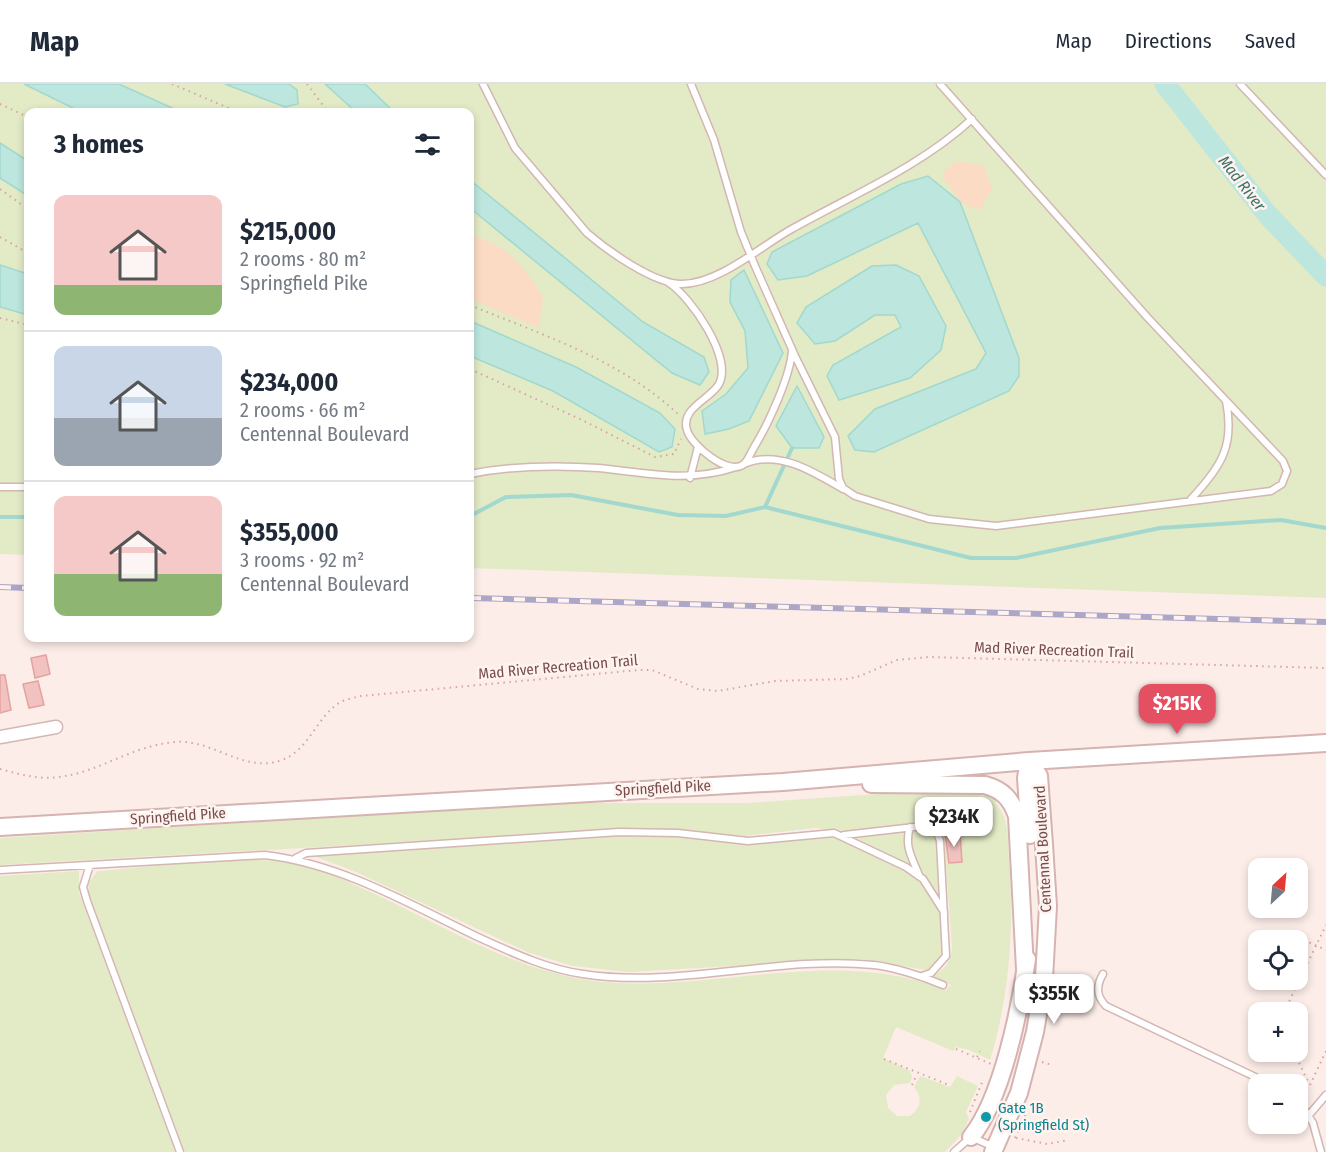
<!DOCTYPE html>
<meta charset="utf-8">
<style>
:root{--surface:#fff;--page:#f2f2f3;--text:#1f2937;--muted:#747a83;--line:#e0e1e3;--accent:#e54f62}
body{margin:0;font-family:"Fira Sans Condensed",sans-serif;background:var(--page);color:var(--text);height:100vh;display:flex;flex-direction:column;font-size:22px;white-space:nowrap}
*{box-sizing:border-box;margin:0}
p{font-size:20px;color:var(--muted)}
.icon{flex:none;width:33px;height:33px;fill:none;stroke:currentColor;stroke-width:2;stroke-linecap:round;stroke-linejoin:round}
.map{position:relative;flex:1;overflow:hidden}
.drawer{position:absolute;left:24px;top:24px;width:450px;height:534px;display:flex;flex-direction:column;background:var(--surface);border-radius:12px;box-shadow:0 3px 9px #0003}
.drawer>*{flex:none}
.needle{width:39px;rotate:26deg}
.buttons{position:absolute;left:1248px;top:774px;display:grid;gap:12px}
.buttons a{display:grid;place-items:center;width:60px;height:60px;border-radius:12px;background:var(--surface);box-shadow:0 3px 9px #0003;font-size:30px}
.price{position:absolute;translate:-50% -51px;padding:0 14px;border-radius:12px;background:#fff;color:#222;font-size:20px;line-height:39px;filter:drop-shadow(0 2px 3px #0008)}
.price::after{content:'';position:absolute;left:50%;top:36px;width:18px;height:14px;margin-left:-9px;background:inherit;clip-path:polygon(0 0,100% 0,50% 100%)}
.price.on{background:var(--accent);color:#fff}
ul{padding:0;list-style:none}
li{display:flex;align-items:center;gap:18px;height:150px;padding:0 30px}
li+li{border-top:2px solid var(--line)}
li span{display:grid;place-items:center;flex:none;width:168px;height:120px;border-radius:12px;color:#555}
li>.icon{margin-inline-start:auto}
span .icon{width:72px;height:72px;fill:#fffc;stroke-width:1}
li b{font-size:26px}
h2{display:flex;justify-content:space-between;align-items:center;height:72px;padding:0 30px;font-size:26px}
header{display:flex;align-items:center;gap:36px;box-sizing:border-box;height:84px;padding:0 30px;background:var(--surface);border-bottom:2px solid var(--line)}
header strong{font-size:28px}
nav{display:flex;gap:33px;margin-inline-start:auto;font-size:21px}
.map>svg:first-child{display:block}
.green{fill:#e2eac6}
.sand{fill:#fbdbc3}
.water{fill:#bce6de;stroke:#a2d8ce;stroke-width:1.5}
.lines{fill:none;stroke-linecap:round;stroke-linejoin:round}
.stream{stroke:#a2d8ce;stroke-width:4}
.river{stroke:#bce6de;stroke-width:21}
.building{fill:#f2c2c0;stroke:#e4a2a0;stroke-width:1.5}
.lane-casing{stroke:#d4b6b3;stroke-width:9}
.street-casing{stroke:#d4b6b3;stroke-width:15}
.secondary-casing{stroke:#d6b3b0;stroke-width:20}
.path{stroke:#d7a4a2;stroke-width:2;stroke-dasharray:1.5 4.5;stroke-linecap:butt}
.lane{stroke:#fff;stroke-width:6}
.street{stroke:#fff;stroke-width:12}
.secondary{stroke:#fff;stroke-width:16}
.rail-casing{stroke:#aca6c7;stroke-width:6}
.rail{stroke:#fff3ef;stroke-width:4;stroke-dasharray:11;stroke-linecap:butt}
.culture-dot{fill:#0f9aa8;stroke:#fff3ef;stroke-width:2}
.labels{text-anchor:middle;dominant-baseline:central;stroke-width:5;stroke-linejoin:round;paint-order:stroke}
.street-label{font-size:15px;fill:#774c4c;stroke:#fff3ef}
.culture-label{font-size:15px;fill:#0d838f;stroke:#fff3ef;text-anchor:start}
.water-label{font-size:16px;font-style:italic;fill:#3c746a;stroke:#fff3ef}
</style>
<header>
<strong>Map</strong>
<nav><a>Map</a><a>Directions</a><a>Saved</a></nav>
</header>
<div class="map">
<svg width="1326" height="1068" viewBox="0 0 1326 1068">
<rect width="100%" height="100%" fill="#fcede8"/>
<path class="green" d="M0,0H1326V514L470,484V28H28V471L0,470Z
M980,707L998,714L995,719C1009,731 1008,758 1009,776C1014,845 1010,910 990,976L969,966L956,963L953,967L896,943L883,974L910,987L912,993L910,999L894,1001L886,1011L888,1024L897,1032H910C921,1024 923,1013 914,1003L920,992L950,1003L957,992L978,1002L966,1028L969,1035L961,1051L945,1068H185L89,810L88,799L98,787C163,782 252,766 314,784C336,791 356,802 377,811C449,845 523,891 604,898C718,908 836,862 946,906L951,901L933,892C946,884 950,879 952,864L944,757L942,750L924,741L837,747L815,744L745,752L654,745H615C410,759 205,769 0,781V754L564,719H748L892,709Z
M917,746L929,748L937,757L941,814L915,786L850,751Z
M618,751L686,753L752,759L826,752L841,755L901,783L916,794L935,818L942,838L943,873C939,878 935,883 929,886C925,887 870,875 858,875L628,888L573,882L527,868L356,788L314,772Z
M79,787V809L175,1068H0V792Z"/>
<path class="sand" d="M955,77L984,82L992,105L980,126L960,118L942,91Z
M470,151C506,159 524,183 543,213L539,244L470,215Z"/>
<path class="water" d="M24,0H119L181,28H81Z
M225,0H289L297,6L298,20L285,23Z
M325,0H365L394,28H356Z
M0,59L28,77V112L0,94Z
M928,92L960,118L1019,274V292L1009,307L874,368L855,366L848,352L875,325L976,285L986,269L918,139L807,192L778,196L767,180L772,168L901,100Z
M470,96L643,238L704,273L709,288L700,301L672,289L470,124Z
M0,181L28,190V231L0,223Z
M896,181L919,192L946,242L941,266L910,294L839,316L827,292L833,281L901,243L895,231H875L835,257L815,260L797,239L806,223L872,182Z
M744,186L783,269L749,337L729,345L705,350L702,327L726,310L748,284L745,247L730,218L731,196Z
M470,237L576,283L660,329L675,345L672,363L659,368L553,307L470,272Z
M797,302L824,353L819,364H792L776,342Z"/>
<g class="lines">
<path class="stream" d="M765,423L792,364
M470,432L506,413L571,411L678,431L726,432L765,423L971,474H1016L1160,444L1281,436L1326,444
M0,433H28"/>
<path class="river" d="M1165,0L1267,130L1326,192"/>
</g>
<path class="building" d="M46,571L50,590L35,594L31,574Z
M0,591H5L11,626L0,629Z
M38,597L44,621L29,624L23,600Z
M960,749L962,778L949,779L945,750Z"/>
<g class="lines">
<defs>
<path id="lane" d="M483,0L515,64L587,149C608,167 654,200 682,200C718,200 760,163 790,146C852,111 920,83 972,35
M691,0L714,56L741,148L755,182L795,272L835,353L839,395L843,404L855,412L929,435L996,442L1271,407L1282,400L1287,387L1283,377L1148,234L940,0
M1240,0L1326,91
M669,199C691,213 733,274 719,300C711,315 680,324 687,346C691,361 729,393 744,380C749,375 752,366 756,360C769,338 790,293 792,267
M744,380C778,365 814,388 843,405
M470,390C511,382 557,381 599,384C647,389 689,399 736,383
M690,394L698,363
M0,403H28
M1191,415C1221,383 1235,362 1226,317
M910,743C904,762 912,774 919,791
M844,751L923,742L937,749L940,757L946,872L931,889L922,892
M296,774L306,769L619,748L678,749L748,757L834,749L906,783L923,795L944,828
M90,781L83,803L87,817L180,1068
M0,786L265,771C342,780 411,821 480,854C513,869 547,885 583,890C679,905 777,871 874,881C898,884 921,892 943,901
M1103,890C1096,902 1096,912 1106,922L1270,1000
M1298,1016L1313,1039L1321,1068
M1309,1031L1326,1011
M954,1068L971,1053L994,1063"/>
<path id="street" d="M0,653L56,643"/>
<path id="secondary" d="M1029,677L1026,694L1030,751
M871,700L985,701C1003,706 1011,715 1017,732L1025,885
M0,743L783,698L1029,677L1326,659
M971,1053C1002,1015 1020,925 1027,875
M993,1068L1019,1009L1035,948L1044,895L1048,822L1044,761L1039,692L1029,677"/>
</defs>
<use href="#lane" class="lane-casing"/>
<use href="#street" class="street-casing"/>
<use href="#secondary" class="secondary-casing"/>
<path class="path" d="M172,0L238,28
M307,0L328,28
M0,20L28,33
M0,105L28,125
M0,153L28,169
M470,221C542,251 622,276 680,332
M0,234L28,241
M470,285L582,336L655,373L674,370L681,355
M0,685C19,690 38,696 58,693C99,689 132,661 176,658C213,655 244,690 282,676C310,665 315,635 339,619C345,615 354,614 361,612L639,586H652L698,605L718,607L775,597L846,595L860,592L897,576L929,573L1326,584
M1304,856L1326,866
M1284,928L1326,841
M956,965L991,980
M1294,968L1309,1000
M977,973L980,967
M884,975L949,1001
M1042,978L1052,981
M912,1001L917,990
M1310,1001L1326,967
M970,1028L983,996
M1015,1054L1027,1027
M1016,1054L1047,1060L1069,1056"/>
<use href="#lane" class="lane"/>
<use href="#street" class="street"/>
<use href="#secondary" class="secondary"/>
<defs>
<path id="rail" d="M0,503L28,504
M470,514L1326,538"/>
</defs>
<use href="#rail" class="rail-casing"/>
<use href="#rail" class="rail"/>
</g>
<circle class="culture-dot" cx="986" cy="1033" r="6"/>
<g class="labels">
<g class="street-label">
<text transform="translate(1054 566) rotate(2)">Mad River Recreation Trail</text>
<text transform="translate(558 583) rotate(-5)">Mad River Recreation Trail</text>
<text transform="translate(663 704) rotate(-3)">Springfield Pike</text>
<text transform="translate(178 732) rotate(-4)">Springfield Pike</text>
<text transform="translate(1043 765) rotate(-93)">Centennal Boulevard</text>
</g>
<g class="culture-label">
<text x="998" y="1024">Gate 1B<tspan x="998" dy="17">(Springfield St)</tspan></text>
</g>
<g class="water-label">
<text transform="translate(1242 99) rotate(52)">Mad River</text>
</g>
</g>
</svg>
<div class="buttons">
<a><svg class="needle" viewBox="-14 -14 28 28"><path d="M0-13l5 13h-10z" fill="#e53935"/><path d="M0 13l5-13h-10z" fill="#747a83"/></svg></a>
<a><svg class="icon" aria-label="locate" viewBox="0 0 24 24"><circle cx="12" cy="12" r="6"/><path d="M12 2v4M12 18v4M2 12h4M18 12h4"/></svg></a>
<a>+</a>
<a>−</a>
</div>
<b class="price on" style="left:1177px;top:651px">$215K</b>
<b class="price" style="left:954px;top:764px">$234K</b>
<b class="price" style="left:1054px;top:941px">$355K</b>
<section class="drawer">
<h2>3 homes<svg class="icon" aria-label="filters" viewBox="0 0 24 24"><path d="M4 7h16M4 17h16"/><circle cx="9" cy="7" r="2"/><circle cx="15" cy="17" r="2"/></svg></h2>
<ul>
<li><span style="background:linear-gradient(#f6c9c9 75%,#8fb573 0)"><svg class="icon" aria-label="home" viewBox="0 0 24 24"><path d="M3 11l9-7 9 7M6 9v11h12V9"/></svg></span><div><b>$215,000</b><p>2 rooms · 80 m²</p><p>Springfield Pike</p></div></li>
<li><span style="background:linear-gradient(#c9d6e8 60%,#9aa5b1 0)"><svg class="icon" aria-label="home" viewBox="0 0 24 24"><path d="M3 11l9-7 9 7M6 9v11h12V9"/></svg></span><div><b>$234,000</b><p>2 rooms · 66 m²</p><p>Centennal Boulevard</p></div></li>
<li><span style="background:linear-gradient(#f6c9c9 65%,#8fb573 0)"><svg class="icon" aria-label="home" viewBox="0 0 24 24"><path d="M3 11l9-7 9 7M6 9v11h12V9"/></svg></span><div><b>$355,000</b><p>3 rooms · 92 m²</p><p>Centennal Boulevard</p></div></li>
</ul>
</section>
</div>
